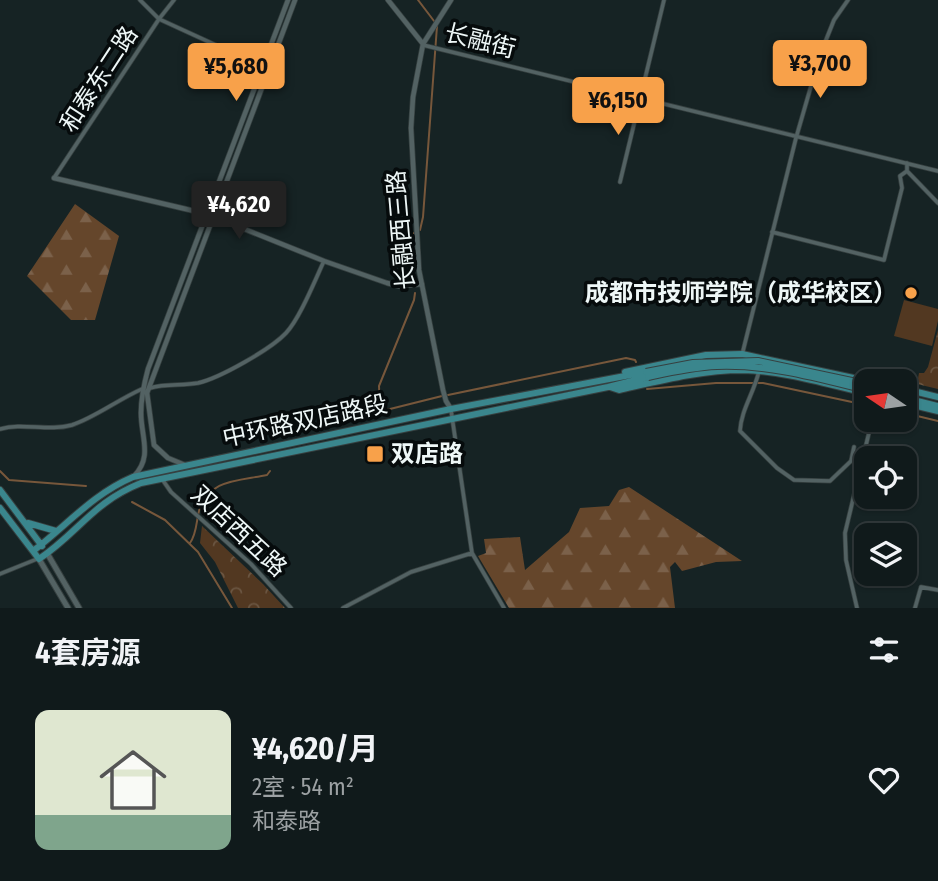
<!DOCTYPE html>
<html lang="zh">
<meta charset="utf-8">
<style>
:root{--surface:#101a1b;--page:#1e2728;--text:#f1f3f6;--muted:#9ca1a3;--line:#30383a;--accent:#f8a14a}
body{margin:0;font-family:"Fira Sans Condensed","Noto Sans SC",sans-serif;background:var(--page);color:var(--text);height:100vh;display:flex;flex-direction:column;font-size:26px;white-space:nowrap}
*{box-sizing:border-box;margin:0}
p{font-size:23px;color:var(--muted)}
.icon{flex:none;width:38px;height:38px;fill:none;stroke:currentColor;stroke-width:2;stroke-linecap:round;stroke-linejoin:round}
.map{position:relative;height:608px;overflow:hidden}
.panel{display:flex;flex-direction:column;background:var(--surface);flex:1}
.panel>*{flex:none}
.needle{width:46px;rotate:283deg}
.buttons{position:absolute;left:854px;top:369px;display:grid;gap:14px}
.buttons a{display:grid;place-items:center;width:63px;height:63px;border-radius:14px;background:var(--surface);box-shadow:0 2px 5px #0004,0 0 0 2px var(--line);font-size:35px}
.price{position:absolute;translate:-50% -60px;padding:0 16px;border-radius:7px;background:var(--accent);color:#111;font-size:23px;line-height:46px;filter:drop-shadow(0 2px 4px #0008)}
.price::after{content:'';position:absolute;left:50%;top:42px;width:21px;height:16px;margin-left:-10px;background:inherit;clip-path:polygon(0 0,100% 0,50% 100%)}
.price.on{background:#222;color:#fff}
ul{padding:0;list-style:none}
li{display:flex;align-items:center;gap:21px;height:175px;padding:0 35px}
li+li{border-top:2px solid var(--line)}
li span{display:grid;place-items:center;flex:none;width:196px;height:140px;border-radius:14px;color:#555}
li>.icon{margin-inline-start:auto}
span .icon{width:84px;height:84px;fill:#fffc;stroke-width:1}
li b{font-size:30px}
h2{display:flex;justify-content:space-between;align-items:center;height:84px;padding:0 35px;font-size:30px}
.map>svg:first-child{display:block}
.forest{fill:url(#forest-firs)}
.park{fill:url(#park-crowns)}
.pitch{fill:#523821}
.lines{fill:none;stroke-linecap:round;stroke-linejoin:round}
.stream{stroke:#77573b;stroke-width:2}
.minor-casing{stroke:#364040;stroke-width:5}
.tertiary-casing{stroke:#364040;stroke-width:6}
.secondary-casing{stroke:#364040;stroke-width:7}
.primary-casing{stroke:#364040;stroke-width:8}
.minor{stroke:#536263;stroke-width:3.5}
.tertiary{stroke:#536263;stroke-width:4.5}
.secondary{stroke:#536263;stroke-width:5}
.primary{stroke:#3a868d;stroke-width:6}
.primary-bridge-casing{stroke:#364040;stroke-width:8;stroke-linecap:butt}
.primary-bridge{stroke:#3a868d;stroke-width:6}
.poi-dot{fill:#f8a14a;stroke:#060b0c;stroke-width:2.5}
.labels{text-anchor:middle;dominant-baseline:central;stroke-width:7;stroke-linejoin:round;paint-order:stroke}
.street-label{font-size:24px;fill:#eef7f7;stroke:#060b0c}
.poi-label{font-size:24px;font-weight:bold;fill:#eef7f7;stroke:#060b0c;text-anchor:end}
</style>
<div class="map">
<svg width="938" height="608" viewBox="0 0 938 608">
<defs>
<pattern id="forest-firs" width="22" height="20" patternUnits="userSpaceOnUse" patternTransform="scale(1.75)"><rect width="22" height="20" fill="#65462b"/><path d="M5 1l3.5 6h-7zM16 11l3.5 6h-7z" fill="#7b614a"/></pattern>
<pattern id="park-crowns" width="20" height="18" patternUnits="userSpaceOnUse" patternTransform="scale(1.75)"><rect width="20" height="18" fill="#523821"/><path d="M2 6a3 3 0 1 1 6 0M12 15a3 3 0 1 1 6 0" fill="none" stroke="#6b5642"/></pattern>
</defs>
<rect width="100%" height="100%" fill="#162324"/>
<path class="forest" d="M75,204L119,236L95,320H71L27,276Z
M629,487L742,561L716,562L682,571L675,562L670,567L675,608H509L478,556L486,553L484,539L520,537L525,570L569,532L580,508L609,506L619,490Z"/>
<path class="park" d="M938,330V389L917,384L919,373H924L928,367Z
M202,526L263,584L285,608H238L215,562L200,543Z"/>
<path class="pitch" d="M904,300L938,309V321L932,346L894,336Z"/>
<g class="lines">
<path class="stream" d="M418,0L434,21
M420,230L423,217L437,26
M411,274C408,261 402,243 414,233
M647,389L716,383H763L866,405
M448,395L626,358L635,360L636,362
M380,409L379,386L414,300L415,293
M905,413L938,421
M334,420L354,413L390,409L442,396
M0,471L9,480L86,486
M132,502L165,520L198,552L232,608
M190,543C197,533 196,522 199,511C208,479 239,481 267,475L270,471"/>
<defs>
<path id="minor" d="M140,0L159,19L268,69
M423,45L938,171
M907,163V171L938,203
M54,178L159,19L174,0
M620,182L664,0
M772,232L884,260L902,188L900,176L907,171
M742,355L796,138L820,55L834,20L848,0
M759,371C754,393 741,410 740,431L777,468L794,480L830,481L851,461L854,447
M150,388C166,383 182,386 198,383C220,378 271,349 286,333C300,318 315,280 324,261
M451,410L472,553L504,608
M0,429C23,422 48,432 72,425C94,418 119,399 142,389
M162,479L171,492L251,564L291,608
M0,574L37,559
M343,608L411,572L472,553
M857,608L846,560L845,533L872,420
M915,608L921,587L938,590"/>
<path id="tertiary" d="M388,0L423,44
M451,0L423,44L413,97L411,128L419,270L443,390L446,401L451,409
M54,178L207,214L324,261L387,283L399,286L422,284
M185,465L168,458L154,445L147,393L295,0
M134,476C153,457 141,437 141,413C141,397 144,384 148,369L288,0"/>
<path id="secondary" d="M47,553L79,608
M39,559L68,608"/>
<path id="primary" d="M625,372L706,355L742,354L872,382
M610,387L619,390C659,381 701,370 743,370C784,371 826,384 866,393
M905,389L938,397
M905,398L938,406
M905,403L938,411
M0,490L42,546
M0,508L39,559C78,533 93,502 141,483L608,387L648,377
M28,523L56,531
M33,551C67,525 93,494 133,477L451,409L646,372"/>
</defs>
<use href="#minor" class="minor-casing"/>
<use href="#tertiary" class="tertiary-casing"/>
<use href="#secondary" class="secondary-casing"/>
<use href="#primary" class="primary-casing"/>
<use href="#minor" class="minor"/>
<use href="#tertiary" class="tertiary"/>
<use href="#secondary" class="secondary"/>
<use href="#primary" class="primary"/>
<defs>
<path id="primary-bridge" d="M646,372L693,363L758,361L866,384
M648,377C671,372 693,367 717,366C768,364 817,378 866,390"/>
</defs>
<use href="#primary-bridge" class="primary-bridge-casing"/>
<use href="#primary-bridge" class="primary-bridge"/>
</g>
<g class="poi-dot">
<circle cx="911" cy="293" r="7"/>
<rect x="366" y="445" width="18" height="18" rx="3.5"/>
</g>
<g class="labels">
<g class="street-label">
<text transform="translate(480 41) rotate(14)">长融街</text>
<text transform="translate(99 79) rotate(-57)">和泰东二路</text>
<text transform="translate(401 230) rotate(-95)">长融西三路</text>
<text transform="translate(305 421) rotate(-12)">中环路双店路段</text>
<text transform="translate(239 531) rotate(43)">双店西五路</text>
</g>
<g class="poi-label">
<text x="897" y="293">成都市技师学院（成华校区）</text>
<text x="391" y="454" text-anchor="start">双店路</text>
</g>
</g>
</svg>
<div class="buttons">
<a><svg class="needle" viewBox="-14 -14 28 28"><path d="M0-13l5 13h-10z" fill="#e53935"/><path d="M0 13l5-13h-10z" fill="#9ca1a3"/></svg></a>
<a><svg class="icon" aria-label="locate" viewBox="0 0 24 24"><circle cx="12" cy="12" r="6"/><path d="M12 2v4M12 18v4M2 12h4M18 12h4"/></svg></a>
<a><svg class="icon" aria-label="layers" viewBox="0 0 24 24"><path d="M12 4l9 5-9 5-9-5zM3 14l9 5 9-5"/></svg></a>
</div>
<b class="price" style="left:820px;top:100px">¥3,700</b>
<b class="price" style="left:236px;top:103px">¥5,680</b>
<b class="price" style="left:618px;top:137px">¥6,150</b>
<b class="price on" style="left:239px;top:241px">¥4,620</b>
</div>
<section class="panel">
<h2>4套房源<svg class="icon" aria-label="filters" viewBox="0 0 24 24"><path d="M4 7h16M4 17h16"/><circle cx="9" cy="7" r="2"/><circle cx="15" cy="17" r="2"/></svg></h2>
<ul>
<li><span style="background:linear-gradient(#dfe7d0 75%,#7fa58c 0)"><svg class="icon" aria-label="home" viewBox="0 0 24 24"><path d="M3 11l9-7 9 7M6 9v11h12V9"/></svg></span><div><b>¥4,620/月</b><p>2室 · 54 m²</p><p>和泰路</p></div><svg class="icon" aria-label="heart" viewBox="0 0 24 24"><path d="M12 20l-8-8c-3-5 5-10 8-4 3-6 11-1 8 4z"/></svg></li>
</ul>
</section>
